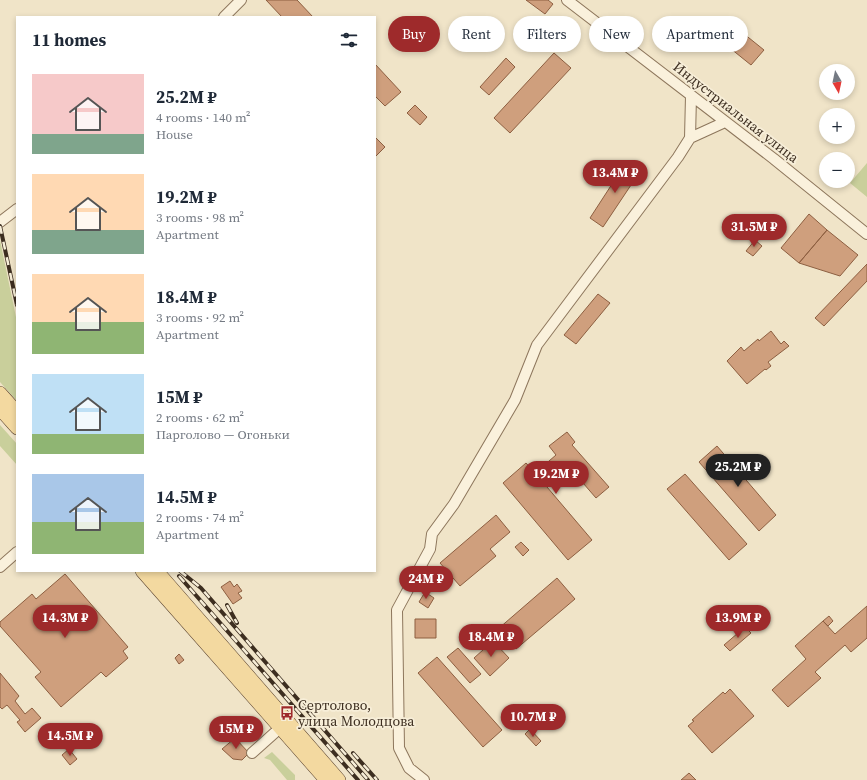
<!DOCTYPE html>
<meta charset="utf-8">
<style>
:root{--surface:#fff;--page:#f2f2f3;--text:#1f2937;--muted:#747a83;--accent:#9e2a2b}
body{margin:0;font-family:"Source Serif 4",serif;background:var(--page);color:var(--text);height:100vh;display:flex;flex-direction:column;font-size:15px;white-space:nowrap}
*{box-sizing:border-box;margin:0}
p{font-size:13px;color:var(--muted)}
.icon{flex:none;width:22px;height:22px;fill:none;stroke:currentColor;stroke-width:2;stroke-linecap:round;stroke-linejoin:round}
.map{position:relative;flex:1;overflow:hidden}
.drawer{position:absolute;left:16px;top:16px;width:360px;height:556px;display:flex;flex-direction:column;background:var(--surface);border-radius:0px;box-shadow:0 2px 6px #0003}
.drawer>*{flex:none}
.hud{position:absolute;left:388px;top:16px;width:380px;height:36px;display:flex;gap:8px}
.needle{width:26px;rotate:171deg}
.fabs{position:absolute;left:819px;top:64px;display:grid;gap:8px}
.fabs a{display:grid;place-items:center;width:36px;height:36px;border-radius:50%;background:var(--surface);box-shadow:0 2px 6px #0003;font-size:20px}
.price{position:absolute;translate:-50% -34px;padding:0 9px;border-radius:14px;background:var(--accent);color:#fff;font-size:13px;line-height:26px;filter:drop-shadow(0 1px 2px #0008)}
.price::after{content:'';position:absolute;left:50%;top:24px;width:12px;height:9px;margin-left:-6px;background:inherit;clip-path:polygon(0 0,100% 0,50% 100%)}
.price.selected{background:#222;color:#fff}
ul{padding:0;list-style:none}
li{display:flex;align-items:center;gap:12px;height:100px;padding:0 16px}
li span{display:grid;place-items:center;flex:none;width:112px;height:80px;border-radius:0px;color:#555}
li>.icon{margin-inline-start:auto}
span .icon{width:48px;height:48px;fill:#fffc;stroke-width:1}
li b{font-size:17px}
h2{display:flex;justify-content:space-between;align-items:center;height:48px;padding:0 16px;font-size:17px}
.tag{padding:0 14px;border-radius:18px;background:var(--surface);box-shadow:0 2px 6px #0003;font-size:14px;line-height:36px}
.tag.selected{background:var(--accent);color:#fff}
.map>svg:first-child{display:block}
.green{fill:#c9cf9b}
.building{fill:#cf9f7d;stroke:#8d5f41}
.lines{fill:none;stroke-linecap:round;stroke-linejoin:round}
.minor-casing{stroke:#8d765c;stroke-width:12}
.major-casing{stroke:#5b4430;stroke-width:14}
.minor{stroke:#faf1dc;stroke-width:10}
.major{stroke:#f3d9a0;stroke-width:13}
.rail-casing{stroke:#3d2e20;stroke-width:4}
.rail{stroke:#f7eed8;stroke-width:2.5;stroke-dasharray:8;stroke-linecap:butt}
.labels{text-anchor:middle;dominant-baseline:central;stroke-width:3.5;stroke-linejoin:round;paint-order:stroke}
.street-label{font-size:14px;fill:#3d2e20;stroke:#f7eed8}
.poi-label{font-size:14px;fill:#3d2e20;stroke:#f7eed8;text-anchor:start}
</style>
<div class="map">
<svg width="867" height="780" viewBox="0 0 867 780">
<rect width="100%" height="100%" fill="#f0e4c8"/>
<path class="green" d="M867,163V197L850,183Z
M0,240L17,322V401L0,382Z
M0,425L17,444V465L0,446Z
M272,752L295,775V780H287L270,760L264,758Z"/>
<path class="building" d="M266,0H297L313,17H282Z
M526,0H548L553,4L545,14Z
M728,21L764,50L751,65L715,36Z
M554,53L571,68L510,133L494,118Z
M506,58L515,67L489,95L480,87Z
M375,64L401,92L385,106L375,96Z
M415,105L427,117L420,125L407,113Z
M375,137L385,147L375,157Z
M627,161L641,170L603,227L590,218Z
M809,214L827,230L799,263L781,248Z
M827,230L858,255L840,276L799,263Z
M755,240L762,246L753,256L746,251Z
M867,264V281L824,326L815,318Z
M598,294L610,303L576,344L564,335Z
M771,331L781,344L784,341L789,346L768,362L771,366L766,370L765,369L747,384L727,361L741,347L744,351L758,339L759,341Z
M567,432L575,442L572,445L609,487L596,498L570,468L547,487L592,540L568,560L503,483L526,463L535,473L556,455L549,446Z
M717,446L776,515L759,531L699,462Z
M685,474L747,544L729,560L667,489Z
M496,515L510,532L490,549L496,556L460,586L440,563Z
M521,542L529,550L523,556L515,547Z
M65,574L128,647L123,651L128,658L106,677L101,672L61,707L35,677L41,672L0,626V622L32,594L36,599Z
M557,578L575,599L516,649L498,629Z
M230,581L234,587L237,584L242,591L238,593L242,598L233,604L221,587Z
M425,592L434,598L428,608L419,602Z
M867,606V638L851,652L845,645L815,672L821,678L788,707L772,690L806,659L795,646L823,621L835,634Z
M829,616L833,621L828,626L823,621Z
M415,619H436V638H415Z
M745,627L751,633L730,651L724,645Z
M493,641L509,658L490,676L474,658Z
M458,648L481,674L470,683L447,657Z
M179,654L184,660L179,664L175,658Z
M437,657L502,730L483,747L418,673Z
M0,673L19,696L15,701L25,714L32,708L41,718L25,732L17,722L20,720L7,705L2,709L0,707Z
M730,689L754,716L712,753L688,726L694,721L692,720L723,692L725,694Z
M530,729L541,741L536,746L525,734Z
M235,738L249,753L242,760L233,759L222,749Z
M69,749L77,759L70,765L62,755Z
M689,773L696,780H681Z"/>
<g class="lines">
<defs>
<path id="minor" d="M567,0L774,159L867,234
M224,17L241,0
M690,138L691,96
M0,222L17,209
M0,567L17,552
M252,753L280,728
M424,780L409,768L399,748L397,610L430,549L432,534L454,504L515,400L537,345L678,157L690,138L725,122"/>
<path id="major" d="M0,393L17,412
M0,409L17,428
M142,571L326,780
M157,571L339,780"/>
</defs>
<use href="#minor" class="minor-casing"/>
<use href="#major" class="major-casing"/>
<use href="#minor" class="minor"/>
<use href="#major" class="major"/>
<defs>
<path id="rail" d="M0,226L17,305
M180,571L201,588L368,780
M179,576L358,780
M227,605L237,623
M353,753L377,780"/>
</defs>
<use href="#rail" class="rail-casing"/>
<use href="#rail" class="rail"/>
</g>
<defs>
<symbol id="bus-bare" viewBox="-9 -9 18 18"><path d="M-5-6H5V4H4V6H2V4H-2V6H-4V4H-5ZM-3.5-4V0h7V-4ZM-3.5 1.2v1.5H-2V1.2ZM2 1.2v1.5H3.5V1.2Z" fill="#9e2a2b" stroke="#f7eed8" stroke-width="2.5" paint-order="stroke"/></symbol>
</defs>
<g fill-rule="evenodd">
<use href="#bus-bare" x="277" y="703" width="20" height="20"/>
</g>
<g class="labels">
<g class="street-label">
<text transform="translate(736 112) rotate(38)">Индустриальная улица</text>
</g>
<g class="poi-label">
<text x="298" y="705">Сертолово,<tspan x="298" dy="16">улица Молодцова</tspan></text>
</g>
</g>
</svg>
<div class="fabs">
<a><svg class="needle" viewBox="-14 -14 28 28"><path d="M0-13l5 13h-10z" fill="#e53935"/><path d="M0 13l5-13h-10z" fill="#747a83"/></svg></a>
<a>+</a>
<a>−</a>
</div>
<b class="price" style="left:615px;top:194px">13.4M ₽</b>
<b class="price" style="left:754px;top:248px">31.5M ₽</b>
<b class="price selected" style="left:738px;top:488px">25.2M ₽</b>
<b class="price" style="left:556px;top:495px">19.2M ₽</b>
<b class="price" style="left:426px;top:600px">24M ₽</b>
<b class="price" style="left:65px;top:639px">14.3M ₽</b>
<b class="price" style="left:738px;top:639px">13.9M ₽</b>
<b class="price" style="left:491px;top:658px">18.4M ₽</b>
<b class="price" style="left:533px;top:738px">10.7M ₽</b>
<b class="price" style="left:236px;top:750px">15M ₽</b>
<b class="price" style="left:70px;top:757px">14.5M ₽</b>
<div class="hud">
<a class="tag selected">Buy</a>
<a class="tag">Rent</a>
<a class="tag">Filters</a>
<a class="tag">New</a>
<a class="tag">Apartment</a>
</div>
<section class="drawer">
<h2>11 homes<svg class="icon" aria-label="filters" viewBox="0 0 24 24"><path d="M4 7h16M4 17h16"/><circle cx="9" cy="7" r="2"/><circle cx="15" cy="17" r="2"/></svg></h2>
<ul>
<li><span style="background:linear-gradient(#f6c9c9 75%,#7fa58c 0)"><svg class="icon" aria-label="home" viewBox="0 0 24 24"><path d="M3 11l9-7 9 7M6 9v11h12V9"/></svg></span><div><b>25.2M ₽</b><p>4 rooms · 140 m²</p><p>House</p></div></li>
<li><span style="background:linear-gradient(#ffd9b3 70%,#7fa58c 0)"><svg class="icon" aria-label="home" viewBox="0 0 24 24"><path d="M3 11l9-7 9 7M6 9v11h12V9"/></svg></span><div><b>19.2M ₽</b><p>3 rooms · 98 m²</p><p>Apartment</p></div></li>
<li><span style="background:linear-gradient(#ffd9b3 60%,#8fb573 0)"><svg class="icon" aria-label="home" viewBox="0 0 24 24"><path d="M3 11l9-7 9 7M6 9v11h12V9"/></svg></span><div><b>18.4M ₽</b><p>3 rooms · 92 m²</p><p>Apartment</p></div></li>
<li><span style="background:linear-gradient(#bfe0f5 75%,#8fb573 0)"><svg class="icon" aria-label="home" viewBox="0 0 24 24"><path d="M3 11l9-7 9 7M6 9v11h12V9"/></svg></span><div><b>15M ₽</b><p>2 rooms · 62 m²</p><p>Парголово — Огоньки</p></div></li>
<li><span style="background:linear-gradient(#a9c7e8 60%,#8fb573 0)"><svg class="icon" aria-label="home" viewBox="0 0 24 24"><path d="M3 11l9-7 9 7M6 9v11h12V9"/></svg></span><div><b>14.5M ₽</b><p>2 rooms · 74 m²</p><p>Apartment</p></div></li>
</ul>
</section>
</div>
